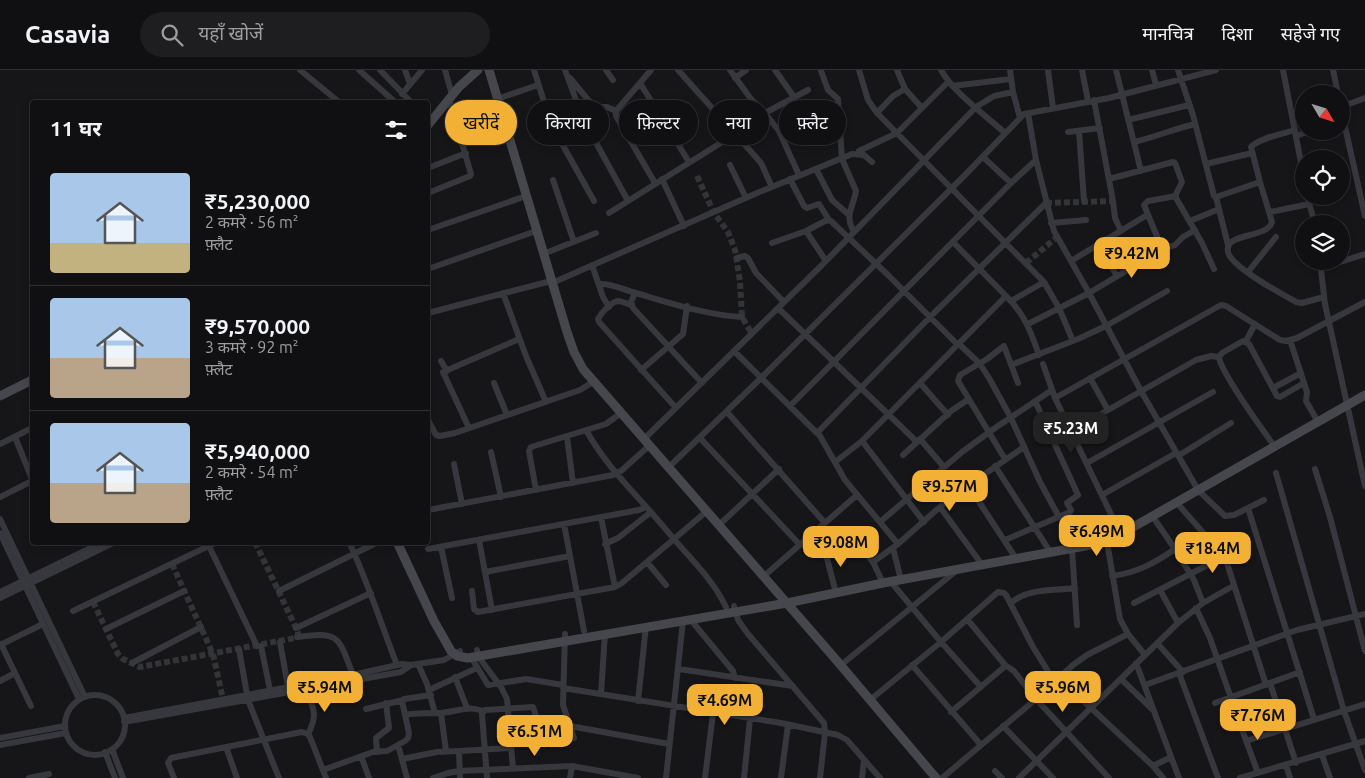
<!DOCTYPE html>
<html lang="hi">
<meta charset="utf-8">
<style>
:root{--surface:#101012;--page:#1e1e20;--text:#f1f3f6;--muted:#9c9d9f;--line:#303032;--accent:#f2b134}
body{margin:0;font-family:Ubuntu,"Noto Sans Devanagari",sans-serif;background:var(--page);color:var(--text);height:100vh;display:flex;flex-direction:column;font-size:19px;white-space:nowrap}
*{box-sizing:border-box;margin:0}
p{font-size:16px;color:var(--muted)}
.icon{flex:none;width:28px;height:28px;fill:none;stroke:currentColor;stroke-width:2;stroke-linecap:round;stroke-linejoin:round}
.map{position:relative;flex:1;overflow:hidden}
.sheet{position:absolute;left:30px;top:30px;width:400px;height:445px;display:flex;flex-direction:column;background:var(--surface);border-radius:5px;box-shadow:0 2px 8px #0003,0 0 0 1px var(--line)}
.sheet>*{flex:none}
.banner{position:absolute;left:445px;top:30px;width:475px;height:45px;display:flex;gap:10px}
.needle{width:32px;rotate:128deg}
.tools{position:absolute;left:1295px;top:15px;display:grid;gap:10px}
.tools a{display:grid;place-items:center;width:55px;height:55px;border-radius:50%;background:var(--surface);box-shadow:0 2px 8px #0003,0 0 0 1px var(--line);font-size:25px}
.price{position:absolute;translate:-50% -42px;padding:0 11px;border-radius:10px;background:var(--accent);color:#111;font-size:16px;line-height:32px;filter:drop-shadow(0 1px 2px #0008)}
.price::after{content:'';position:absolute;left:50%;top:30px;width:15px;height:11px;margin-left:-8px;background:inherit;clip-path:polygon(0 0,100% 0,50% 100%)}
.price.current{background:#222;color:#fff}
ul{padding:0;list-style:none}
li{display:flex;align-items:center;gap:15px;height:125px;padding:0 20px}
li+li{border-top:1px solid var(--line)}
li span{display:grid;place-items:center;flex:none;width:140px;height:100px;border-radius:5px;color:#555}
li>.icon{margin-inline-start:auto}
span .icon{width:60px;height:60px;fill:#fffc;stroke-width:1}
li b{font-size:21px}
h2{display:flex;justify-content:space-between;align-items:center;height:60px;padding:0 20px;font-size:21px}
.chip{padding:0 18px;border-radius:22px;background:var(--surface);box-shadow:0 2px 8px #0003,0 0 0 1px var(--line);font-size:18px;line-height:45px}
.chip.current{background:var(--accent);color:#111}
header{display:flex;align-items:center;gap:30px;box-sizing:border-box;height:70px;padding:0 25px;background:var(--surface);border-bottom:1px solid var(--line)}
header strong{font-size:24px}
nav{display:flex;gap:28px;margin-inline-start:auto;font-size:18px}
.search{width:350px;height:45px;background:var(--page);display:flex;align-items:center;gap:12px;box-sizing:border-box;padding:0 18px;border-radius:28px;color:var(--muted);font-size:19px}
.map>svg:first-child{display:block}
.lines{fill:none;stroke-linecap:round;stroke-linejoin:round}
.street-tunnel{stroke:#333438;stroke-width:6;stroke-dasharray:6 3;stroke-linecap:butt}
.street{stroke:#37383d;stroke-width:6}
.secondary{stroke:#45474d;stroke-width:9}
</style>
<header>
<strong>Casavia</strong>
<div class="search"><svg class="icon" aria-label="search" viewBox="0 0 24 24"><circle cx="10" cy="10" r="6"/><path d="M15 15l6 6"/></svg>यहाँ खोजें</div>
<nav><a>मानचित्र</a><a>दिशा</a><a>सहेजे गए</a></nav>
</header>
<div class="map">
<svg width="1365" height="708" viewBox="0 0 1365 708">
<rect width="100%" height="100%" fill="#161618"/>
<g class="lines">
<path class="street-tunnel" d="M697,106L714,143L728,162L735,180L740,211L742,247L752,264
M1046,133L1113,131
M1026,193L1057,167
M172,494L213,584L223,629
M93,532L118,584L123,589L140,597L295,568L298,565V562L255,472"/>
<path class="street" d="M300,0L339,32
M359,0L395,32
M380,0L411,32
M405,0L410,14
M445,0L452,25
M534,0L551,54L594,131
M565,0L583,49L628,131
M606,0L613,10
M651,0L616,41V46L655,113
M678,0L754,85L761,93L772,117
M730,0L751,29L765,43L779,61L799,105
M775,0L794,27
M859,0L868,30L877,43L1044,212L1059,238L1073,271
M897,0L905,19L922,38
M941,0C954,23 985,45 1005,63
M1010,0L1013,22L1020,48
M1048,0L1053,38
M1082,0L1088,31
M1116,0L1141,101
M1152,0L1156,15
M1178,0L1193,45L1214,126L1216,127L1260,112
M1283,0L1304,108
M1333,0L1338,24
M821,1L828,20L838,29L842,89L856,121C853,138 844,145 854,162
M570,8L594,37H607L616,41
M735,8L746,0
M640,13L689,92
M952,16L1011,9
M402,24L422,0
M497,29L538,15
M1094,30L1113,131L1115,148L1121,161
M1341,37L1365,28
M1341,39L1365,146
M877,43L893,26L905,19
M1028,43L1036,90L1054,161L1089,223L1141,321L1198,420L1225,446L1234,445L1264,430
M1128,50L1189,35
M1295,60C1283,64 1259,68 1251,77L1260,112L1272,152C1267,169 1224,162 1228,182C1231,197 1282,224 1296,232L1302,233L1324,227
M1079,61L1084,131
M1068,62L1100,58
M1296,66L1309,61
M1134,72C1155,67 1174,59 1195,54
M859,81L897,63L948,12
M1206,94L1252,83
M730,95L746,128
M428,98L466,83
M816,99L832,130L848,144
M662,109L684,156
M790,109L804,136L807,138L819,134L829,150
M1109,109L1173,92L1175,93L1182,112L1176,124V128L1202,173L1214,199
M553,110L574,172
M1011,113L1036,90
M428,123L470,106L471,104L449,29
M1307,126L1315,154
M1216,127L1228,175
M1270,142L1309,134
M609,143L735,64L765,43L808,20
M1190,151L1219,139
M1051,153L1086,150
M428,160L526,126
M806,161L826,191
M772,173L806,161L827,150L831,151L889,206L958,275
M1098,175L1117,206
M1160,180L1175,175L1183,167L1195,160
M543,184L596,163
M737,188L745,186L748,188L756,203L783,231
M1071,191L1147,145
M1320,191L1325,234L1365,416
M592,195L603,227L609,237
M1321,198L1365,184
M428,199L536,161
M1248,202L1276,167
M552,213L757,123L852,84L864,85L872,92
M599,214C613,213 623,220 636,223C670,233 706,245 742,247
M503,223L526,286L546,332
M635,223L631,232L633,238L702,313
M1006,226C1024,243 1031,262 1039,285
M1011,231L1044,212
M631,235C627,234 622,231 618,231C611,232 601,243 598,249L599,252L676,338
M778,238L917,372
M428,243L551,211
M1028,254L1089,223L1158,182L1161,176L1144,135L1148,131L1176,126
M1246,271L1255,254
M959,274L980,294L989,308L1011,348L1040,412L1059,447
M734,281L820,366L845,410L898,474
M441,291L447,301
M1043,294L1055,328L1121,465
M1011,295L1078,269L1106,256L1167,221
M641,300L683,264L687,236
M1090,308L1108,340
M494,313L507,345
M920,313L948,345
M1304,313L1307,322L1306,331L1318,352
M1273,318L1301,303
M1055,328L1221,235L1226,236L1280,270L1286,271L1297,268L1365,232
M790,336L1011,113L983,87
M727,342L825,453
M428,350L436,365L440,366L455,363L580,320L593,312
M469,358L443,302L519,269
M586,360C601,387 620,408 640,430C654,445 667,461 680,476C698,496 715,514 726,537
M1071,361L1196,290L1211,286L1219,287
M817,363L930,247L1046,133
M15,367L32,409
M567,367L573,413
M700,368L800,475
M644,369L822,195L976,37L994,26L1013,22
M920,369L944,397
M862,371L924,452
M0,374L32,358
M1275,377C1264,362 1220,301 1219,287L1222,283L1243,271L1249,274L1277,326L1280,327L1304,313L1290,270
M491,382L501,427
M903,385L951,341L969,329
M1178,386L1231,353
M1005,389L958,311L960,305L987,289L1004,276L1018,313
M835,392L862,371L1006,226L953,172
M1087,393L1213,322
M454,394L462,434
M995,396L1051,483
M669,397L761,308L964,106L1024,44L1109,28L1216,0
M1315,399L1330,447L1365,581
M1276,403L1344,641L1365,700
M968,415L1017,490
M536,420L529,381L531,377L606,354L621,343
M1102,425L1176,383
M0,427L32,411
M1177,433L1214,475L1227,493L1266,615
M940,437L983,496
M1248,438L1314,649
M428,440L613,405L621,401L650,375
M601,447L615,517
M1153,447L1175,479
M0,449L85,627
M880,452L962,382L995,358L1052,320
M564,454L584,561
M719,455L779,399
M0,463L79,629
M849,464L873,492
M479,470L492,540
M1005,470L1070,442L1071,440L1067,433L1078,425L1035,331
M349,472C368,512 381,554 397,595
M1107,472L1120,549L1128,564L1145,585
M208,474L257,576
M605,474L618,468L651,442
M441,477L452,528
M824,477L836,523
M893,478L901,510
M428,479L639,440L646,437
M1072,479L1077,555
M647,492L666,515
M485,502L570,486
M764,506L857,425
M1112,506C1136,503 1155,493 1175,479L1194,510L1203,533
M891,512L941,572L981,617
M883,513L873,492L898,474L950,428L1024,377
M1160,520L1178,553
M279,521L378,472
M472,521L474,539L478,542L615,517L622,513L707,441
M0,522L103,472
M0,528L115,472
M1011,533C1027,518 1054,521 1075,518
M1134,533L1223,487
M734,536L738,550L748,564L824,653L825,663L820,708
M1196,538L1210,568L1231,628
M73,541L217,472
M690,549L733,601L735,608
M296,558L371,523
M106,559L184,521
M565,564L563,635L574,668
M297,567C340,561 338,566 353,605
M280,572L288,617
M1157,573L1183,602
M1,574L31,636
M0,575L43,554
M261,576L270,620
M239,579L248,630L279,708
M477,580L478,586L501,617L507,629L513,699
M471,587L488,615L526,609L563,615
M132,593L201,557
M1136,593L1179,708
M418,594L427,614L435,643
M841,595L956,501
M912,595L981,675
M1005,595L1014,601L1036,629L1109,708
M679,599L793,616
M1179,603L1218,708
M455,607L467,638
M1059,608L1153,696L1163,708
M1121,609L1152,639
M0,611L15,603
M1270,613L1296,693
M1145,615L1297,560L1365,544
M563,618L781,653L838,665L847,670L880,708
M306,620C314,639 318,645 308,664
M429,620L477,598
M601,624L605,563
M65 655a30 30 0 1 1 60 0a30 30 0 1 1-60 0Z
M870,630L941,572L998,522L1004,523L1006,525L1033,577L1054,611
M638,631L646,556
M1215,633L1300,602
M366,639L403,630
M951,642L1003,598L1005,595L967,549
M441,643L446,681
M405,645C417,642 428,644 440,643C456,642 467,635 483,641
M1237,646L1258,703
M124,648L348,606L402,594L411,595L444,590L460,581
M124,652L401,602L411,595
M570,656L669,674
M1003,656L1053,708
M0,668L65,656
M1246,671L1365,634
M511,672L542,668
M0,675L66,663
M398,675L407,708
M226,677L237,708
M112,679L123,708
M105,682L115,708
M377,682L376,668L389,658L386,633
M1322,685L1330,708
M361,686L369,708
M402,689L437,682L459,681
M1286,695L1290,708
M1153,696L1171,687
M323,700L373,682L387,681L405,671L408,668L409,663L402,631L404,629L431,625
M995,701L1002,708
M29,708L49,704
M174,708L168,693L171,688L302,662L308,664L310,667L326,708
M433,708L448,703L459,701L572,696L638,708
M460,708L459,681L511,678
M487,708L482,644L485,640L533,637L544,670L572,660
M570,708L572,696
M666,708L683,551
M705,708L713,643
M744,708L750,649
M781,708L788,655
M862,708L864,690
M942,708L1036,629L1073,595L1087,585L1128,564
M1019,708L1178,553L1203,533L1233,516
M1240,708L1365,671"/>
<path class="secondary" d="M489,0L567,262L574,282L583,299L838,592L936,708
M428,55L459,17L478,0
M0,326L32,310
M397,472L434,551L451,581L457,586L468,588L787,533L883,513L1107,472L1365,325"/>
</g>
</svg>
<div class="tools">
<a><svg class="needle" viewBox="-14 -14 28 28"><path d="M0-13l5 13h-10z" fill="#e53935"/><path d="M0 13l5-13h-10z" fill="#9c9d9f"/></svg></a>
<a><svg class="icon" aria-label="locate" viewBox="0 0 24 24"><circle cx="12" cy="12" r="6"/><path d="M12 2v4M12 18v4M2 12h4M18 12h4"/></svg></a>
<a><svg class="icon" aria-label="layers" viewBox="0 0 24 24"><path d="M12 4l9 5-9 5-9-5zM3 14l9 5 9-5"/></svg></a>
</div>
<b class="price" style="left:1132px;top:209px">₹9.42M</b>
<b class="price current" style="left:1071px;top:384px">₹5.23M</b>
<b class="price" style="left:950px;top:442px">₹9.57M</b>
<b class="price" style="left:1097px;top:487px">₹6.49M</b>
<b class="price" style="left:841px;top:498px">₹9.08M</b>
<b class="price" style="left:1213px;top:504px">₹18.4M</b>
<b class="price" style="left:325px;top:643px">₹5.94M</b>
<b class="price" style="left:1063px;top:643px">₹5.96M</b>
<b class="price" style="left:725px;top:656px">₹4.69M</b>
<b class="price" style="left:1258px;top:671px">₹7.76M</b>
<b class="price" style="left:535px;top:687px">₹6.51M</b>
<div class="banner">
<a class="chip current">खरीदें</a>
<a class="chip">किराया</a>
<a class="chip">फ़िल्टर</a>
<a class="chip">नया</a>
<a class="chip">फ़्लैट</a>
</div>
<section class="sheet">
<h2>11 घर<svg class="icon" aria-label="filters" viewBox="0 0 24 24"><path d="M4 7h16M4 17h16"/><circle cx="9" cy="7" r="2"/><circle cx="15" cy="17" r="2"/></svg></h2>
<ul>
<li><span style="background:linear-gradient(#a9c7e8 70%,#c2b280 0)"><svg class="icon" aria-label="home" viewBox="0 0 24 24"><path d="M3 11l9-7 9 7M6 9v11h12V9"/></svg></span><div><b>₹5,230,000</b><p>2 कमरे · 56 m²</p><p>फ़्लैट</p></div></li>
<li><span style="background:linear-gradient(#a9c7e8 60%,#b9a48a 0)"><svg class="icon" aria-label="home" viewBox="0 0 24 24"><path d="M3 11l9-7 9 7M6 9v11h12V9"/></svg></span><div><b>₹9,570,000</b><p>3 कमरे · 92 m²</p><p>फ़्लैट</p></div></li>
<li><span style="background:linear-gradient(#a9c7e8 60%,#b9a48a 0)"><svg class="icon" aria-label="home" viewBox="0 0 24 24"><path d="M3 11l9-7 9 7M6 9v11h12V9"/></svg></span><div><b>₹5,940,000</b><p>2 कमरे · 54 m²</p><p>फ़्लैट</p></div></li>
</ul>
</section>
</div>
